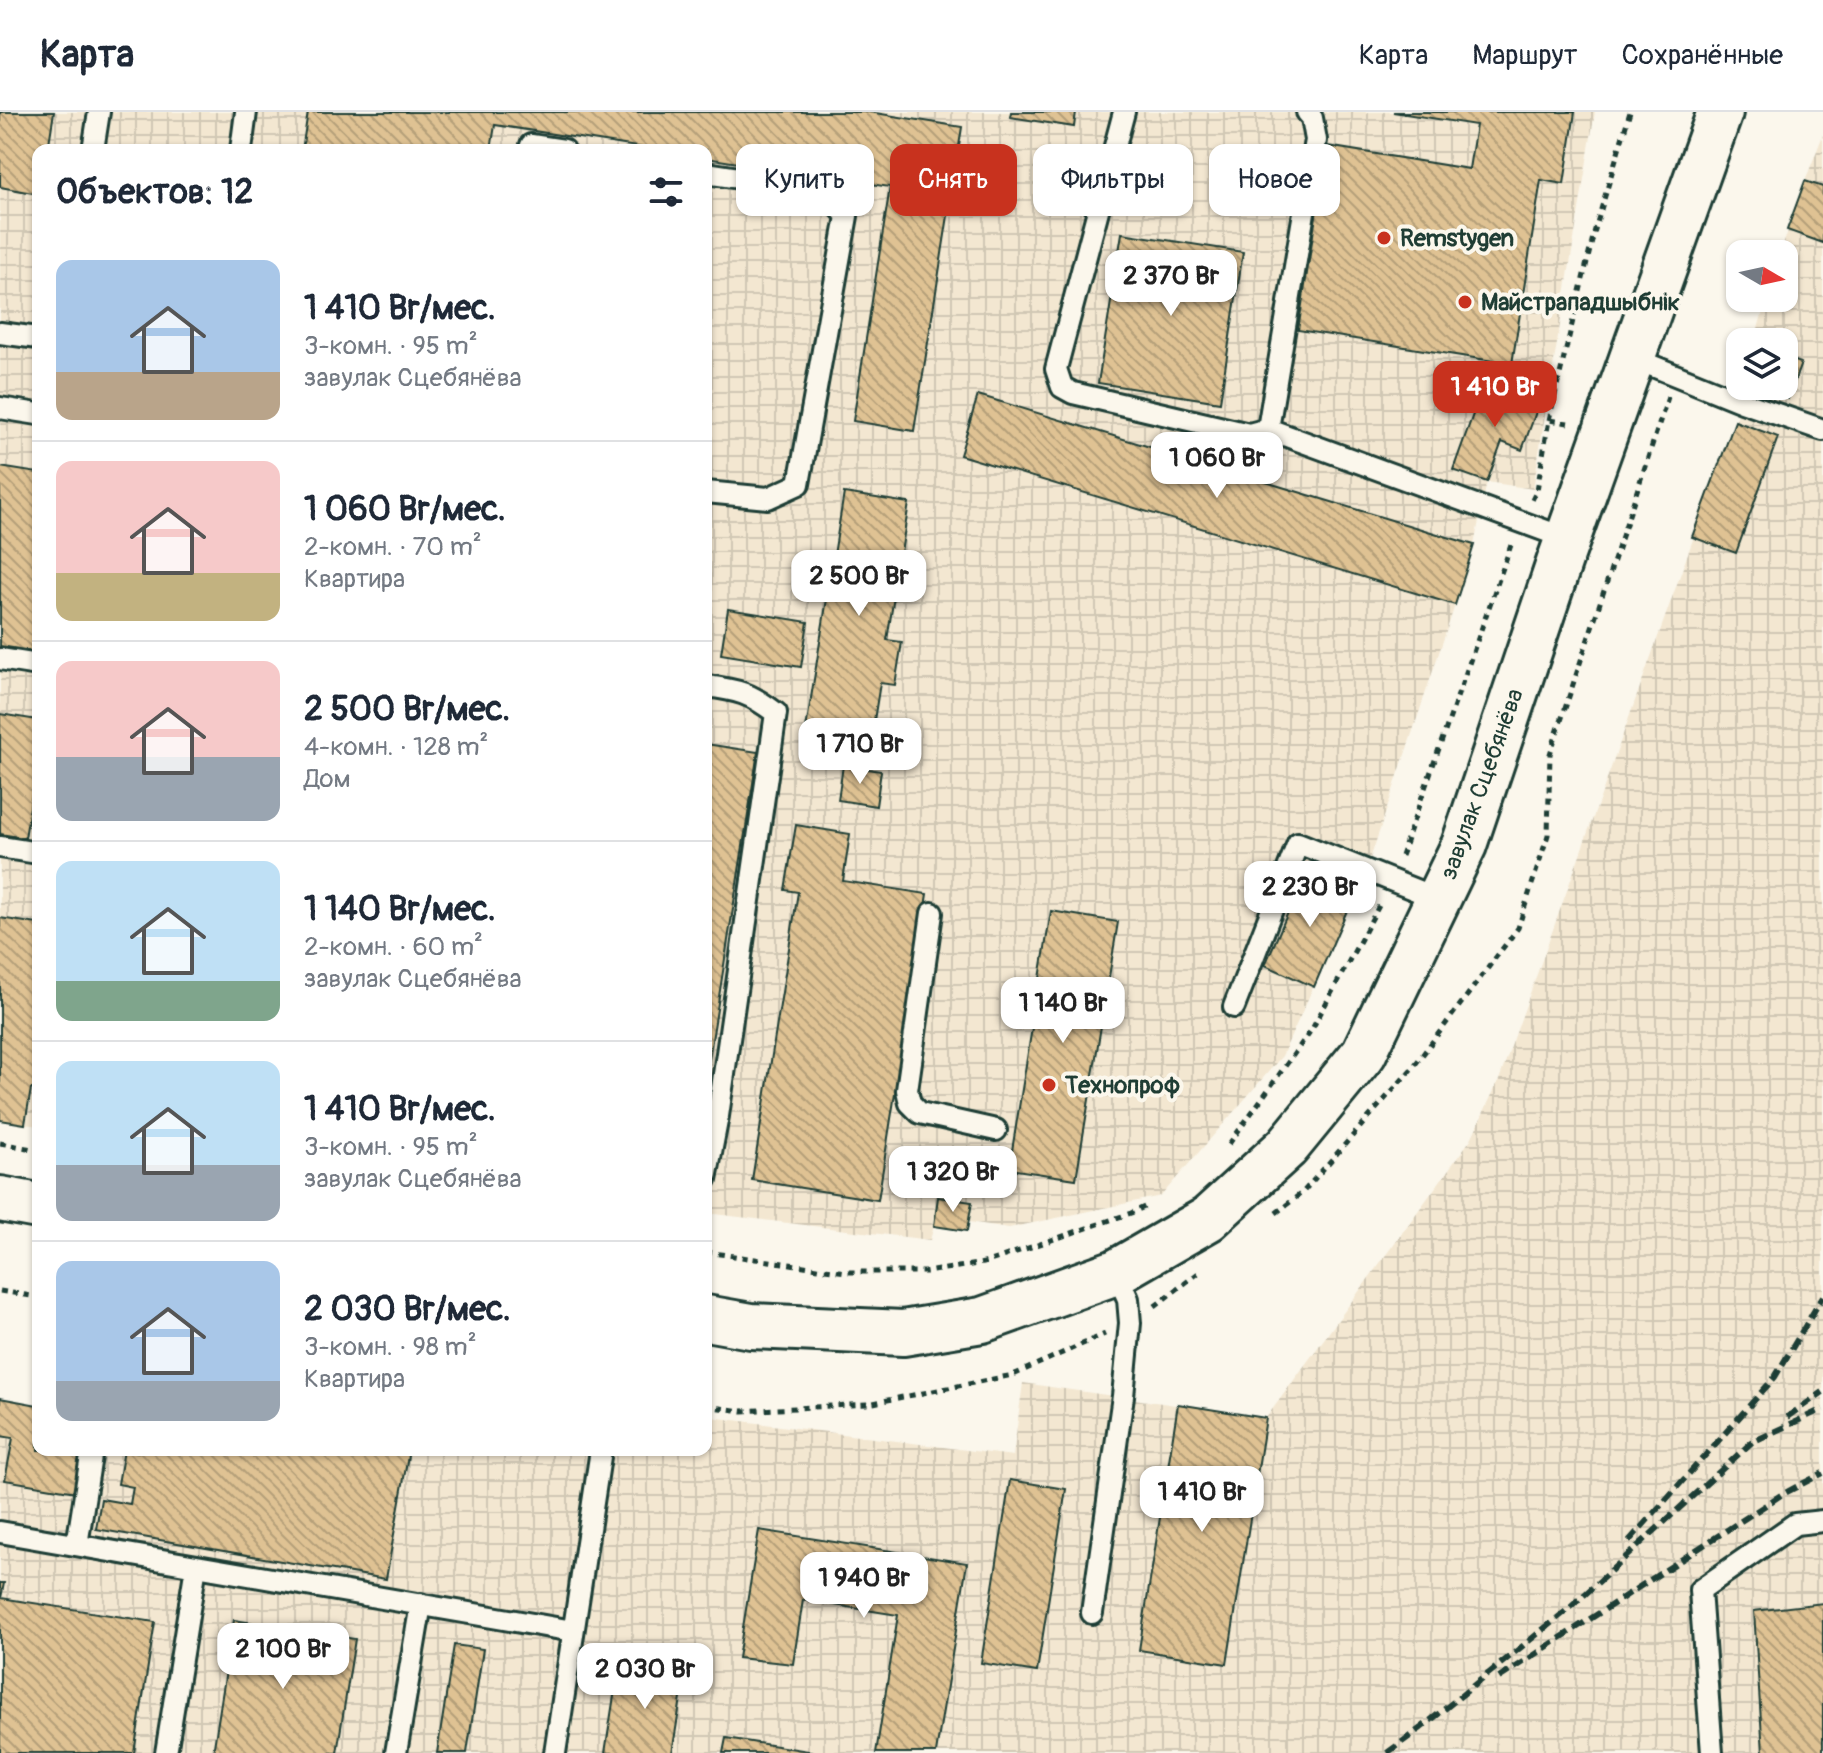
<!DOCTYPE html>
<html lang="ru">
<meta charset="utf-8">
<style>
:root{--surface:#fff;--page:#f6f6f7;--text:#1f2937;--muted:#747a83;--line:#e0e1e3;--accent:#c8321e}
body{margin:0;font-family:Pangolin,sans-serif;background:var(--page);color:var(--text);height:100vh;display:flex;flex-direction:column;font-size:30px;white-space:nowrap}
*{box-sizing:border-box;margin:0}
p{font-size:26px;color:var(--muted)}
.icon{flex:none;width:44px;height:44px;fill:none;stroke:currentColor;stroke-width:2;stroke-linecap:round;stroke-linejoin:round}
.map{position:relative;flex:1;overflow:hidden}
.details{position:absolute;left:32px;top:32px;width:680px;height:1312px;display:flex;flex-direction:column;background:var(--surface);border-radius:16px;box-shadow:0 2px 6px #0004}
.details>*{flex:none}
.top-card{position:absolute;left:736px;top:32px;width:760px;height:72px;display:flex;gap:16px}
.needle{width:52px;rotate:99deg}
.tools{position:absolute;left:1726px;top:128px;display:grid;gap:16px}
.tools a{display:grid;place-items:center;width:72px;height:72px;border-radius:16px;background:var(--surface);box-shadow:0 2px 6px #0004;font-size:40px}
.price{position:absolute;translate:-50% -68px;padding:0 18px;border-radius:16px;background:#fff;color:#222;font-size:26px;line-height:52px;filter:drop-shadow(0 2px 4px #0008)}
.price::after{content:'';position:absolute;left:50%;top:48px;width:24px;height:18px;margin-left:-12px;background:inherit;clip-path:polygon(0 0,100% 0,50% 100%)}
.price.on{background:var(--accent);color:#fff}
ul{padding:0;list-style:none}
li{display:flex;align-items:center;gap:24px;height:200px;padding:0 24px}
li+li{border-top:2px solid var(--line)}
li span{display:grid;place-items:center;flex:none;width:224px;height:160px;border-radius:16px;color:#555}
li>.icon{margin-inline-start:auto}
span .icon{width:96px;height:96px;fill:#fffc;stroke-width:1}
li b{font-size:34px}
h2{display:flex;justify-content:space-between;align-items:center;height:96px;padding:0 24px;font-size:34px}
.tag{padding:0 28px;border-radius:16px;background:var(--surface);box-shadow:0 2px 6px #0004;font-size:28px;line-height:72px}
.tag.on{background:var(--accent);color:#fff}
header{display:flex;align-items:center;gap:48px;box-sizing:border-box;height:112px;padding:0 40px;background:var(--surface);border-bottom:2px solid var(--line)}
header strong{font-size:38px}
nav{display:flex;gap:44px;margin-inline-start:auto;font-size:28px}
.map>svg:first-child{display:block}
.industrial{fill:url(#industrial-grid)}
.building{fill:url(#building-back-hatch);stroke:#1f3d34;stroke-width:2}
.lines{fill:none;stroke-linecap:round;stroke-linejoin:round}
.lane-casing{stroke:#1f3d34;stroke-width:26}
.secondary-casing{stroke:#1f3d34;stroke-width:50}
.path{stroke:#1f3d34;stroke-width:5;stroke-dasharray:6 6;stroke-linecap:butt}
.lane{stroke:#fbf7ec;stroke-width:20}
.secondary{stroke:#fbf7ec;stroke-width:44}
.rail{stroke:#1f3d34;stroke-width:6;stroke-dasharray:12 6;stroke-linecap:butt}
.poi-dot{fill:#c8321e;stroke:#fbf7ec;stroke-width:3}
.labels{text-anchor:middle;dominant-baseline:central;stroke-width:8;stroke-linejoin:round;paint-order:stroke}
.poi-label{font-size:24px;font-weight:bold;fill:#1f3d34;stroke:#fbf7ec;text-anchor:start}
.street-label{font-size:24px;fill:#1f3d34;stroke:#fbf7ec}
</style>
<header>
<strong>Карта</strong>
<nav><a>Карта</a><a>Маршрут</a><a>Сохранённые</a></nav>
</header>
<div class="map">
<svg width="1823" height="1641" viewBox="0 0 1823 1641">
<defs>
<pattern id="industrial-grid" width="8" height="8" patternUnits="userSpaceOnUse" patternTransform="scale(2)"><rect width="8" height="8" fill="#f3e7d1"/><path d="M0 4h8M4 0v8" fill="none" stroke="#d0c7b4"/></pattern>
<pattern id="building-back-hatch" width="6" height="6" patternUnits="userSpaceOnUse" patternTransform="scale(2)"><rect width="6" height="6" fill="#dfc293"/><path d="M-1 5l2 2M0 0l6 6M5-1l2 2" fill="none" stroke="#b49f79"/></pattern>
</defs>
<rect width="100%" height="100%" fill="#fbf7ec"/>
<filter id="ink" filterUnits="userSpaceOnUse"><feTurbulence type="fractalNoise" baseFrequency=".0125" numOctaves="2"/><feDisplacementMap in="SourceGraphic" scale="16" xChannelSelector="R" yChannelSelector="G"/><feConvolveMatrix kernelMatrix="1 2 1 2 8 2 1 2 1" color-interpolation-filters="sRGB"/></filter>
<g filter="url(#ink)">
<path class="industrial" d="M0,0H1595L1533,377L1487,370L1474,433L1455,493L1366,759L1282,944L1161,1084L1009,1116L969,1110L967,1119L934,1114L930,1128L706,1101V38H38V1014L0,1008Z
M1823,23V1641H0V1286L38,1338H706V1326H708L711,1305L1013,1344L1023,1271L1266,1306L1471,1027L1499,968L1748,274H1784V230H1754L1767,186H1784V142H1780L1805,69Z"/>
<path class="building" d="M0,0H54L48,38H38V82L0,75Z
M308,0H869L962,15L914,319L853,309L890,75L706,46V38H656L495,13L491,38H302Z
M1011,0H1076L1074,15L1010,5Z
M1393,0H1575L1564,72L1541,68L1512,252L1298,218L1327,34L1469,57L1476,13Z
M1805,69L1823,75V131L1787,118Z
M1122,121L1243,140L1220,290L1098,271Z
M1784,245L1801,251L1788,287L1752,274H1784Z
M1485,269L1540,289L1522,338L1502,330L1487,370L1453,358Z
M978,283L1474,433L1455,493L960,343Z
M1735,309L1778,325L1736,441L1692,425Z
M0,355L38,361V540L0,534Z
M844,381L909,391L887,528L902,530L895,573L880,571L871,627L806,617Z
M728,497L808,510L801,555L721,542Z
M0,602L38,608V646L25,726L0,722Z
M706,632L758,640L706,966Z
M843,653L881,659L876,694L838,688Z
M796,713L850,722L843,769L927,782L878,1088L752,1068L798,780L785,778Z
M1306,759L1355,780L1314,875L1265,853Z
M1051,799L1118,810L1076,1067L1009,1057Z
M0,806L38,812V978L31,977L25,1012L0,1008Z
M938,1085L972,1090L967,1119L934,1114Z
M0,1286L38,1293V1338H83L76,1380L5,1368L13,1326L0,1324Z
M1178,1292L1266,1306L1227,1552L1139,1538Z
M124,1338L138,1340L139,1338H409L386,1467L96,1417L101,1387L130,1392L133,1375L118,1372Z
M1010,1368L1066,1377L1037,1560L981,1551Z
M759,1418L967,1451L936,1641H876L898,1503L803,1488L793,1552L738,1546Z
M0,1471H4L1,1486L155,1510L134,1641H0Z
M1823,1491V1641H1763L1754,1499Z
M234,1508L355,1527L337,1641H213Z
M454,1533L483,1537L467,1641H437Z
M619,1552L685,1562L672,1641H605Z
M726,1626L821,1641H723Z"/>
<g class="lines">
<defs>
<path id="lane" d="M1124,0L1056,257L1062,275L1073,281L1249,322L1268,317L1568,427
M93,38L99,0
M241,38L246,0
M530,38L531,33L564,38
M706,61L812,77L832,87L847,104L799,372L768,386L706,380
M0,221L38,226
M1633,246L1742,290L1823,318
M0,296L38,302
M1268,317L1316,28L1312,6L1307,0
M0,547L38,553
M706,574C738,578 750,581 776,601L718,1004L706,1067
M0,735L38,741
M932,801L907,978L910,991L920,1001L996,1018
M1234,895L1298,731L1438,787
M0,1420L573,1519
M77,1433L92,1338
M1092,1501L1123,1284L1130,1211L1128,1187L1116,1160
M166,1641L196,1454
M396,1641L421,1492
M555,1641L601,1338
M1712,1641L1700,1478L1795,1412L1823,1409"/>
<path id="secondary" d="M0,1087L38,1094
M706,1206L751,1214L903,1221L982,1208L1116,1160L1208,1107L1287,1035L1364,941L1464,733L1560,448L1720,0"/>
</defs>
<use href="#lane" class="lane-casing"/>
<use href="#secondary" class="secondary-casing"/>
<path class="path" d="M1549,308L1594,121L1630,0
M1532,388L1537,378L1549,308L1568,311
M1401,744L1511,433
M0,1031L38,1038
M1229,1032L1312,917L1381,790
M1276,1101L1303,1080L1414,954L1518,816L1548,723L1550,642L1668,285
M706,1140L846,1160H926L984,1151L1131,1101L1149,1093
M0,1179L38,1185
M1155,1194L1201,1159
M706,1294L742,1299L868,1292L1013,1263L1105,1222"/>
<use href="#lane" class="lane"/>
<use href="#secondary" class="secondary"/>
<path class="rail" d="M1787,1305L1823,1280
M1629,1429L1775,1265L1823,1184
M1499,1566L1781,1383L1823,1361
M1387,1641L1421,1616L1571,1495L1752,1330L1823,1297"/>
</g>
</g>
<g class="poi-dot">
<circle cx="1384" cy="126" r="8"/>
<circle cx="1465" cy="190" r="8"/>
<circle cx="1049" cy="973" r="8"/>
</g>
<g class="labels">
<g class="poi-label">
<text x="1400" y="126">Remstygen</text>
<text x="1481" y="190">Майстрападшыбнік</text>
<text x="1065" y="973">Технопроф</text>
</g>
<g class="street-label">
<text transform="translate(1482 672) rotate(-70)">завулак Сцебянёва</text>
</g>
</g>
</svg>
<div class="tools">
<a><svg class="needle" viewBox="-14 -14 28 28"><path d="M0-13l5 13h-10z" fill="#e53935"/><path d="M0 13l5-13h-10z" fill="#747a83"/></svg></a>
<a><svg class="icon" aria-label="layers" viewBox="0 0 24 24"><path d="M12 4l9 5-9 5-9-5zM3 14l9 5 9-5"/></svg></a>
</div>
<b class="price" style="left:1171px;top:206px">2 370 Br</b>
<b class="price on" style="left:1495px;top:317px">1 410 Br</b>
<b class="price" style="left:1217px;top:388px">1 060 Br</b>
<b class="price" style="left:859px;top:506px">2 500 Br</b>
<b class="price" style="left:860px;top:674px">1 710 Br</b>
<b class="price" style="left:1310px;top:817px">2 230 Br</b>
<b class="price" style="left:1063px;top:933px">1 140 Br</b>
<b class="price" style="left:953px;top:1102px">1 320 Br</b>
<b class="price" style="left:1202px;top:1422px">1 410 Br</b>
<b class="price" style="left:864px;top:1508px">1 940 Br</b>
<b class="price" style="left:283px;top:1579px">2 100 Br</b>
<b class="price" style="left:645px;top:1599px">2 030 Br</b>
<div class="top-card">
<a class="tag">Купить</a>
<a class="tag on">Снять</a>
<a class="tag">Фильтры</a>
<a class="tag">Новое</a>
</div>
<section class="details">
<h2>Объектов: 12<svg class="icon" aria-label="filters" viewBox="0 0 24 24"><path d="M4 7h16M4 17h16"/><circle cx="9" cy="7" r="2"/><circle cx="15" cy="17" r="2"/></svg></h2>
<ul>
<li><span style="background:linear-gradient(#a9c7e8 70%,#b9a48a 0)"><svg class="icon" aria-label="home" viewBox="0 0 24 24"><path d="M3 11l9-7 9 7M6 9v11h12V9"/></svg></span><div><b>1 410 Br/мес.</b><p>3-комн. · 95 m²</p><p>завулак Сцебянёва</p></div></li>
<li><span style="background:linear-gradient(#f6c9c9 70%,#c2b280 0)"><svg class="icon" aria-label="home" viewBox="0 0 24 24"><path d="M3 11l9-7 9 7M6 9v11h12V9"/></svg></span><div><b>1 060 Br/мес.</b><p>2-комн. · 70 m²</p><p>Квартира</p></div></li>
<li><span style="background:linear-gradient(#f6c9c9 60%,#9aa5b1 0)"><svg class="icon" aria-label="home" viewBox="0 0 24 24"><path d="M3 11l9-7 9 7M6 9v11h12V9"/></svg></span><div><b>2 500 Br/мес.</b><p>4-комн. · 128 m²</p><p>Дом</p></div></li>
<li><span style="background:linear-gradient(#bfe0f5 75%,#7fa58c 0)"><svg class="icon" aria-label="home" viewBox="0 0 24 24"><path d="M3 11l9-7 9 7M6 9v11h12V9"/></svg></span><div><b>1 140 Br/мес.</b><p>2-комн. · 60 m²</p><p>завулак Сцебянёва</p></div></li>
<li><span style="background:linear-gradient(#bfe0f5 65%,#9aa5b1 0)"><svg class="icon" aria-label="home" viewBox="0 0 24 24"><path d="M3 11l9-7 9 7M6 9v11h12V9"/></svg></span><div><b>1 410 Br/мес.</b><p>3-комн. · 95 m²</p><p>завулак Сцебянёва</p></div></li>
<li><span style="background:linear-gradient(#a9c7e8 75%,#9aa5b1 0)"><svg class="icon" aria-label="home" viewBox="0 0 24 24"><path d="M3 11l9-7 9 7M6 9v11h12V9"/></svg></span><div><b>2 030 Br/мес.</b><p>3-комн. · 98 m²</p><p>Квартира</p></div></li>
</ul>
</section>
</div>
